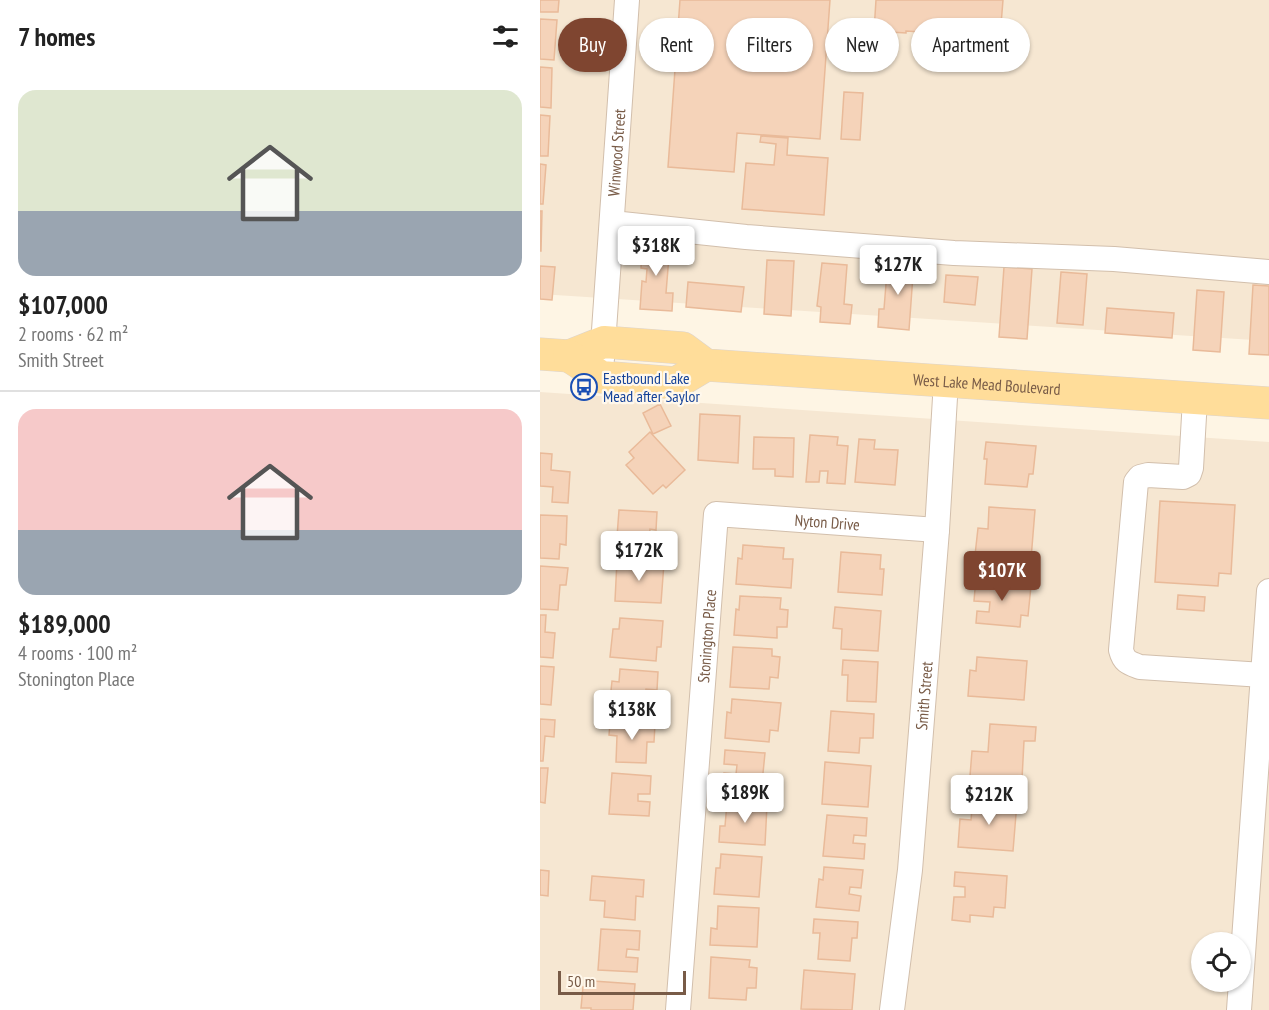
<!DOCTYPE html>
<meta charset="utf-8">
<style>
:root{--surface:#fff;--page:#f2f2f2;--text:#222;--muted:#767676;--line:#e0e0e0;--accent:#7f4530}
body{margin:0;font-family:"PT Sans Narrow",sans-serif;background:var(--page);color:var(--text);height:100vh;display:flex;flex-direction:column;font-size:22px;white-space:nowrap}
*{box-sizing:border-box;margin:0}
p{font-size:20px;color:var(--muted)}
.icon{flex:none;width:33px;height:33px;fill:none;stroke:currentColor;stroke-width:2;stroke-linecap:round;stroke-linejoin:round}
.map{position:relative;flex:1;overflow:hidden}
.sheet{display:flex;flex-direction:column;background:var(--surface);width:540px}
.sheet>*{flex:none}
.guide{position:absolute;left:18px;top:18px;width:570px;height:54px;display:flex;gap:12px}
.buttons{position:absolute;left:651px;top:932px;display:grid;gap:12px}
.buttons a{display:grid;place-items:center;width:60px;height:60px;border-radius:50%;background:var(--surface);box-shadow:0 2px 4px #0004;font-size:30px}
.scale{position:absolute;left:18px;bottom:15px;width:128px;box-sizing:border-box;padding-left:6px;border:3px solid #785b47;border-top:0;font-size:16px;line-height:21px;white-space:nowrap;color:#785b47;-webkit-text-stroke:4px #fff8ec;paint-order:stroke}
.price{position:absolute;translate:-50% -51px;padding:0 14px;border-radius:6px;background:#fff;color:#222;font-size:20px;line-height:39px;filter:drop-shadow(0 2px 3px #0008)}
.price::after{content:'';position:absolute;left:50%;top:36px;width:18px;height:14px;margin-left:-9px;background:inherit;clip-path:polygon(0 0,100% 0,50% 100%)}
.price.on{background:var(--accent);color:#fff}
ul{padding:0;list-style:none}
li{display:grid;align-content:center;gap:12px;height:318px;padding:0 18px}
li+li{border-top:2px solid var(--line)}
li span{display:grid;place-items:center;height:186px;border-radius:18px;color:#555}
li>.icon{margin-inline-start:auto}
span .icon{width:108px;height:108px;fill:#fffc;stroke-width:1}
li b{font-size:26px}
h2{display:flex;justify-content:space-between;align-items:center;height:72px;padding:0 18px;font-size:26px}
.chip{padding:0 21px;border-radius:27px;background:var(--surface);box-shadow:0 2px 4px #0004;font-size:21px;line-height:54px}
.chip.on{background:var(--accent);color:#fff}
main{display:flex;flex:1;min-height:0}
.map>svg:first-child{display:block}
.residential{fill:#f6e7d2;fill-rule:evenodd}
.building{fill:#f5d3b9;stroke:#e9ba99;stroke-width:1.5}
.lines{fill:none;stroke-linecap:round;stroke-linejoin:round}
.minor-casing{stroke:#d2bfac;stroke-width:26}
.major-casing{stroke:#dcd4cf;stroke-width:33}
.minor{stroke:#fff;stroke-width:24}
.major{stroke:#ffdd9a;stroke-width:32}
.labels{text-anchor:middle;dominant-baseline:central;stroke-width:4.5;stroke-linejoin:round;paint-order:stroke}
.street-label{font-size:16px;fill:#785b47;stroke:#fff8ec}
.transit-label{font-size:16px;fill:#164399;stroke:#fff8ec;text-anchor:start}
</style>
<main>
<section class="sheet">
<h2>7 homes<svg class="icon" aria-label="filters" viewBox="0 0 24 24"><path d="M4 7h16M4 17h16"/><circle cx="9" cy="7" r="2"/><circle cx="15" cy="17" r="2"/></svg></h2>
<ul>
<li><span style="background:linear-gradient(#dfe7d0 65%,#9aa5b1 0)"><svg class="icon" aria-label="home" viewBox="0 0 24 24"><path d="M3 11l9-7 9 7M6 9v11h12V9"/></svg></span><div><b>$107,000</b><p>2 rooms · 62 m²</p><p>Smith Street</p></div></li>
<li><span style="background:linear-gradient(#f6c9c9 65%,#9aa5b1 0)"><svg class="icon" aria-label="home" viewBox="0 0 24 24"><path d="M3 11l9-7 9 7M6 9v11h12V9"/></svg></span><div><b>$189,000</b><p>4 rooms · 100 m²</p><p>Stonington Place</p></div></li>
</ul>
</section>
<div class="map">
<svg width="729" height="1010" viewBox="0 0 729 1010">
<rect width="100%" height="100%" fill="#fef5e4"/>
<path class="residential" d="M0,0H729V341L0,294Z
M0,392L729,442V1010H0ZM662,942H700V981H662Z"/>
<path class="building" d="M0,0H19L18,12H0Z
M140,0H290L280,139L197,133L194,172L128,167Z
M336,0H463L460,37L366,31V33L334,31Z
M0,19L17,20L14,60L0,59Z
M0,67L12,68L11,108L0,107Z
M304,92L323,93L320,140L301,139Z
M0,115L10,116L8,156H0Z
M221,136L248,138L247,155L288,158L284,215L202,209L206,163L234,165L236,144L220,142Z
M0,164L6,165L3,204H0Z
M0,211H2L1,251H0Z
M102,242L130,244L126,293H133L132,311L100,309L102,281L106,282L107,269L101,268Z
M348,259L374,261L369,330L338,327L339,309H344Z
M227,260L254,261L251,316L224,314Z
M282,263L307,265L304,304L312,305L310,324L280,322L281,307L277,306Z
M0,266L15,267L12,300L0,299Z
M464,267L492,269L487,339L459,337Z
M521,272L547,274L543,325L517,323Z
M406,275L438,277L435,305L404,302Z
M148,282L204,287L201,312L146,307Z
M713,285L729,286V355L709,354Z
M657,290L684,292L680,352L653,350Z
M567,308L634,313L632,338L565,333Z
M120,404L131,426L113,434L103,413Z
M160,414L200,416L198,463L158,460Z
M110,432L145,470L126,488L123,485L113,494L86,465L94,458L89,452Z
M270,435L298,437L297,445L308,446L305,484L287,483L288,471H280L279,482H266Z
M214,437L254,438L253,477L235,476V469H213Z
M319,439L335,440L334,449L358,450L355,485L315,482Z
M446,442L496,446L493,474H489L487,487L445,484L447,459H444Z
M0,453L12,454L11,470L30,472L28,503L12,502L13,487L0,486Z
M620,501L695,505L691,574L679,573L678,586L615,582Z
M449,507L495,510L491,559L435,555L438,528L448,529Z
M79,510L117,512L116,530L110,529L108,552L76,550Z
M0,515L27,516L26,545L20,544L19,559L0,558Z
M203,545L244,548L243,559H253L251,588L196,584L198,558L202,559Z
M301,552L341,555L340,569H344L342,595L298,592Z
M77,560L124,563L121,603L75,601Z
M0,566L28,568L26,585H20L18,610L0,609Z
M436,577L455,578L454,583L491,586L488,616L481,615L480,627L436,623L437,611L449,612L450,602L434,601Z
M638,595L665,597L664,611L637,609Z
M200,596L241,598L240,609L248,610L247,627H237V638L194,635L196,609L199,610Z
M295,607L341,611L338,651L301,649L302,629L293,628Z
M0,615H6L5,632L15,633L13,658L0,657Z
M80,618L123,621L121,647H117L116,661L70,657L73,629H79Z
M193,647L232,649V656L240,657L238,678L230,677L229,689L190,687Z
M437,657L487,661L484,700L428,696L430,670L436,671Z
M303,660L338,662L336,702L307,701L308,675H302Z
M0,666L14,667L11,705L0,704Z
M80,669L118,672L117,690L106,689L105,697L117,699L116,713L69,710L72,681L79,682Z
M192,699L241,703L238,731L230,730L229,742L185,738L187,712L191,713Z
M291,711L334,714L333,738H320L319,753L288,751Z
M0,719L15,720L14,737L5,736L3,761H0Z
M70,723L115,724L114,742H107L106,763L76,762L77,736L69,735Z
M450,724L496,727L495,741H484L482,779L430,776L432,751L448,752Z
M185,750L225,753L221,793L182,790L184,773L196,774L197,765L184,764Z
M285,762L331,766L328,807L282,804Z
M0,768H8L5,803L0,802Z
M72,773L111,776L110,794H98V801L110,802L109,816L69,814Z
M433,798L477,802L473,851L418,847L420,819L431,820Z
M187,803L227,805L225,845L179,842L180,826H185Z
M287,815L327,818L326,836L314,835L313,843L325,844L324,859L283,856Z
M181,854L222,857L219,897L174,894L176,868H180Z
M284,867L323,870L321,888L310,887L309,894L321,896L319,911L276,907L279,879L283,880Z
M0,870L9,871L8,896L0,895Z
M415,872L467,876L465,908L454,907L453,917L430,915V922L412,920L414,897H425V887L414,886Z
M52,876L104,880L103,897L96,896L95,920L64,917L65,901L50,900Z
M178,906L219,908L217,947L170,945L171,928L177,929Z
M274,919L318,922L317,938H312L310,961L278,959L280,933H273Z
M61,929L100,931L99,950L87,949L86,957L98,958L97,972L58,970Z
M171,957L210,960L209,967L217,968L216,988H207L206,1000L169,998Z
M264,970L315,974L312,1010L261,1009Z
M53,981L95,984L93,1010H51V1008H41L43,987H53Z"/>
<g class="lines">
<defs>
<g id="minor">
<path d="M72,223L206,237L414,253L574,259L729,272"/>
<path id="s1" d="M62,359L87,0"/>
<path d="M655,399L651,468L649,474L643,477L608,475L600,477L596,482L581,650C584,662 589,663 600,667L723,675"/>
<path id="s2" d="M138,1010L176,514L397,530"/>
<path id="s3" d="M352,1010L370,870L397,530L406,381"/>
<path d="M699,1010L729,591"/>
</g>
<g id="major">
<path id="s4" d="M0,354L29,356L64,342L143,348L166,365L729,403"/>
<path d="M29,356L61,377L136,383L166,365"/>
</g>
</defs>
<use href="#minor" class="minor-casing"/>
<use href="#major" class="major-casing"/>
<use href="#minor" class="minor"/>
<use href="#major" class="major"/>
</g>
<defs>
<symbol id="bus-ring" viewBox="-11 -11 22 22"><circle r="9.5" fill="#fff8ec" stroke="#1a4fb4" stroke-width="1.5"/><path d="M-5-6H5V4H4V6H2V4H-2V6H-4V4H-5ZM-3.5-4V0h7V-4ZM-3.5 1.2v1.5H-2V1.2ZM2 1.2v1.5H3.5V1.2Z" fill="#1a4fb4"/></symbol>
</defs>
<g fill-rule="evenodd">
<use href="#bus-ring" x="29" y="372" width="30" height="30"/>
</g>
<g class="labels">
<g class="street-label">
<text stroke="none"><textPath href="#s1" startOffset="207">Winwood Street</textPath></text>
<text stroke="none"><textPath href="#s4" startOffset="456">West Lake Mead Boulevard</textPath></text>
<text stroke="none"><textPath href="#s2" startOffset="609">Nyton Drive</textPath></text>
<text stroke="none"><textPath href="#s2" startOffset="375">Stonington Place</textPath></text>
<text stroke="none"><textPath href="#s3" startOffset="316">Smith Street</textPath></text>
</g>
<g class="transit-label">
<text x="63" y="378">Eastbound Lake<tspan x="63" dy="18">Mead after Saylor</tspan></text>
</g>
</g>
</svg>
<div class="buttons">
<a><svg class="icon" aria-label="locate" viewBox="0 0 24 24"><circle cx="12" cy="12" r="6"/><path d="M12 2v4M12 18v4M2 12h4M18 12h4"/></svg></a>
</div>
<div class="scale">50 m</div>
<b class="price" style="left:116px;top:277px">$318K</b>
<b class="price" style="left:358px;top:296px">$127K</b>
<b class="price" style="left:99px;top:582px">$172K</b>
<b class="price on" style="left:462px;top:602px">$107K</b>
<b class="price" style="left:92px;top:741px">$138K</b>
<b class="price" style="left:205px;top:824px">$189K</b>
<b class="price" style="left:449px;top:826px">$212K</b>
<div class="guide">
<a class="chip on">Buy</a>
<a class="chip">Rent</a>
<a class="chip">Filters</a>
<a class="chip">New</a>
<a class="chip">Apartment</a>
</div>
</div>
</main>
